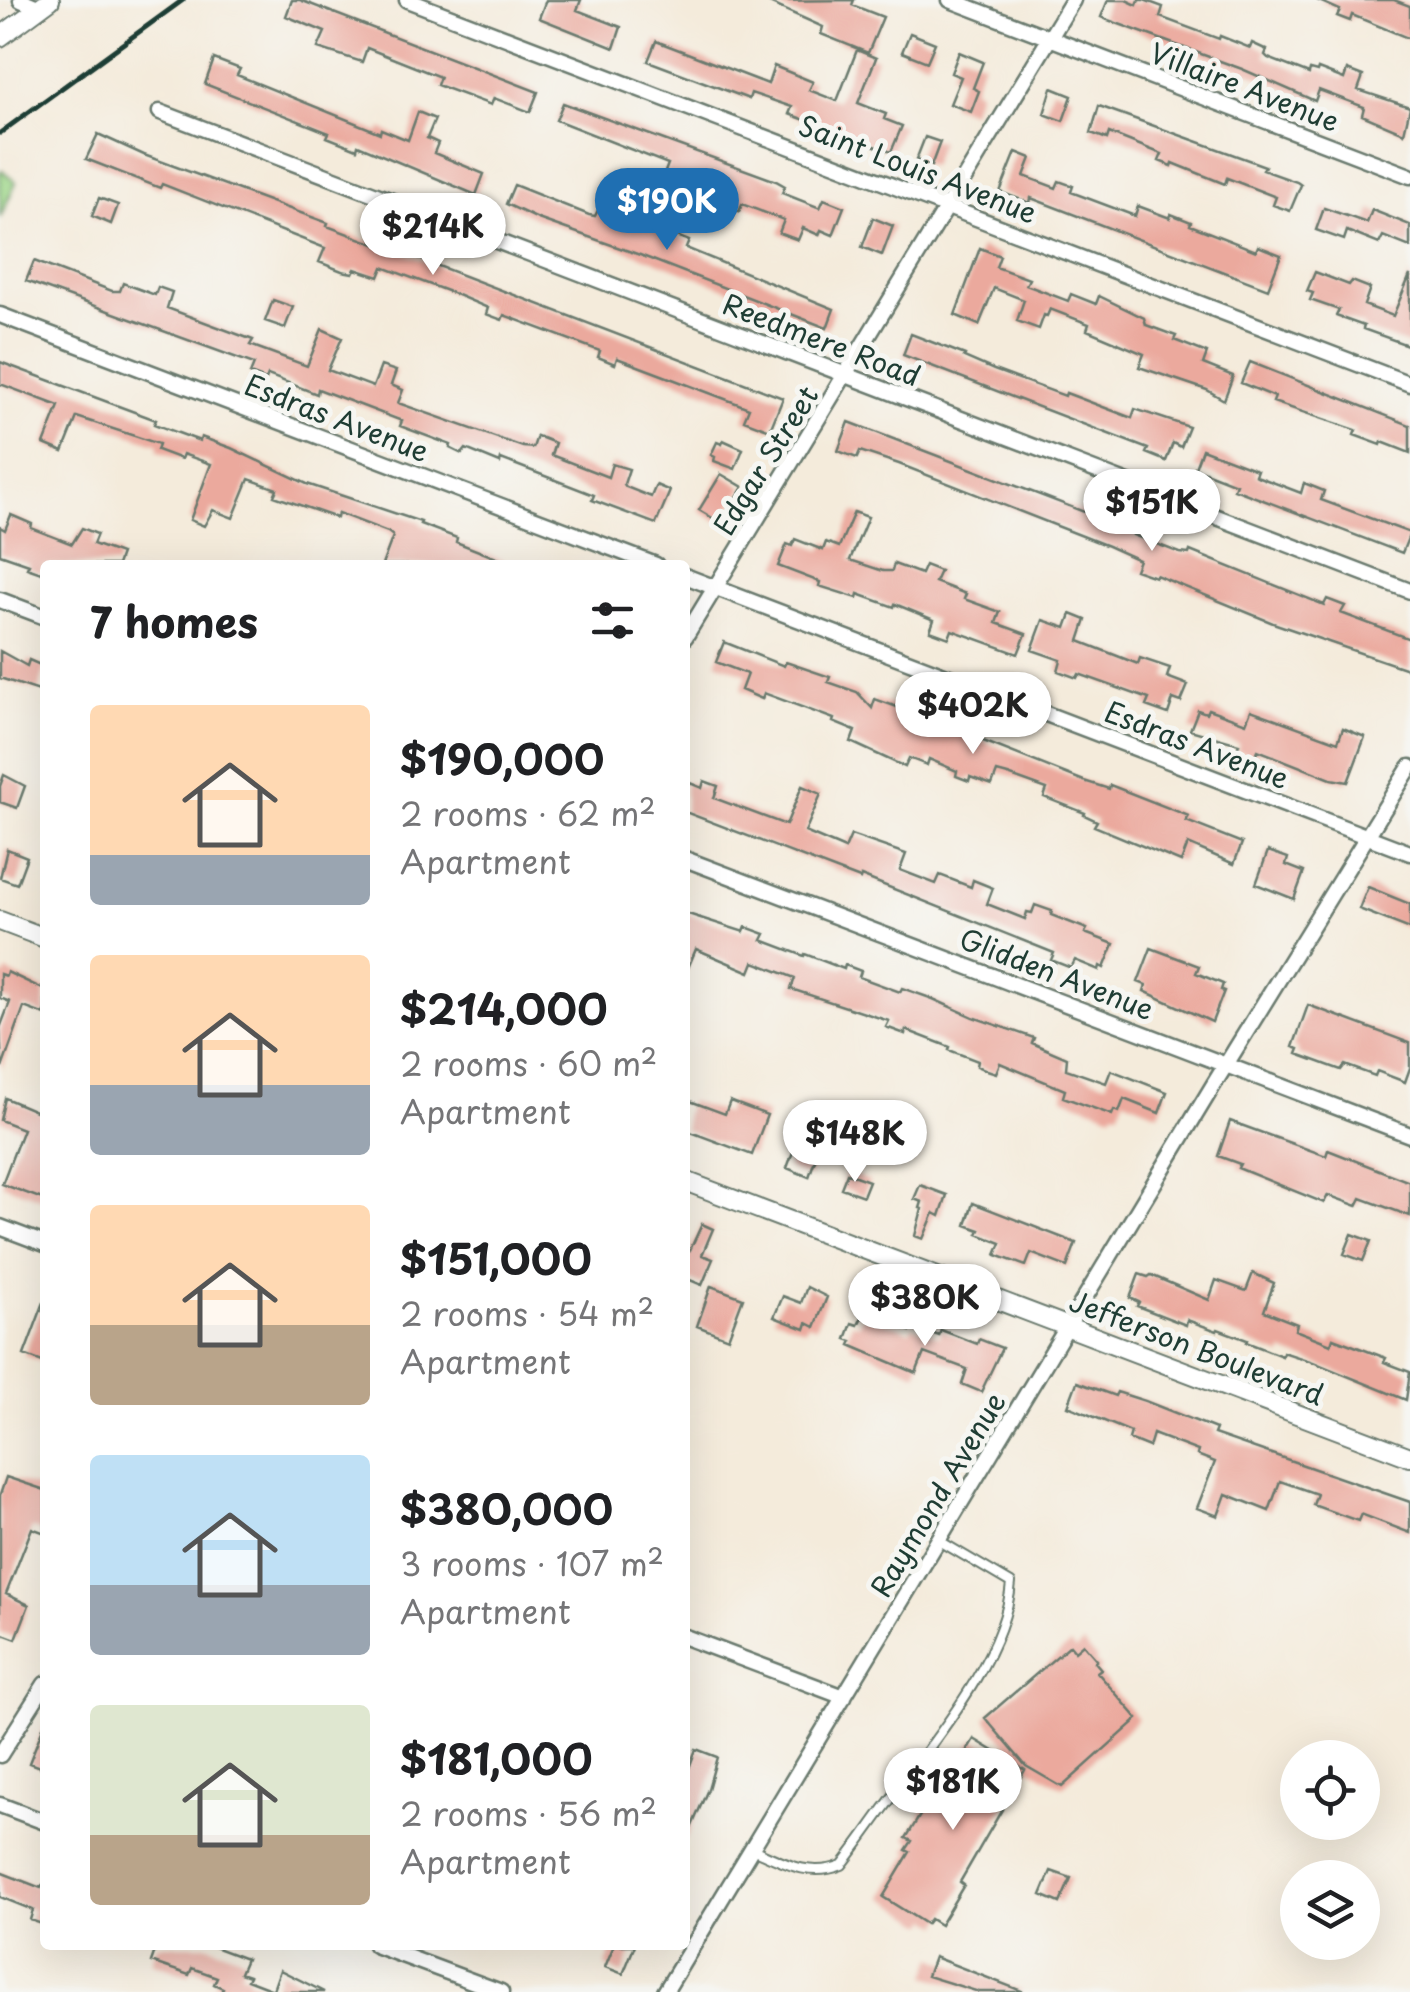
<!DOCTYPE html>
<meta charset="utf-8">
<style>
:root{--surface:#fff;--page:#f6f6f6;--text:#202124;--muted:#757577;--accent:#1f6fb2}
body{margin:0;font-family:"Playpen Sans",sans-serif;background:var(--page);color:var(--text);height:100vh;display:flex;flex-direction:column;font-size:38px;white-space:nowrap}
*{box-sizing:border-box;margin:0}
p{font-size:32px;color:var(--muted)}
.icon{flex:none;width:55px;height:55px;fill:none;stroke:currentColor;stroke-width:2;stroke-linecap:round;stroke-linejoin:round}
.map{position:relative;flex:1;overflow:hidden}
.sheet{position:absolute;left:40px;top:560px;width:650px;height:1390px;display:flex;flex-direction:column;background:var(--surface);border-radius:10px;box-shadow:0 10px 40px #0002}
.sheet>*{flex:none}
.fabs{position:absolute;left:1280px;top:1740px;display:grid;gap:20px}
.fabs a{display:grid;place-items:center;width:100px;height:100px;border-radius:50%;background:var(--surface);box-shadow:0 10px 40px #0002;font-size:50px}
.price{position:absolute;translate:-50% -85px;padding:0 22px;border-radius:35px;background:#fff;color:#222;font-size:32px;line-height:65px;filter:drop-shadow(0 2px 5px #0008)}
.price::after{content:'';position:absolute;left:50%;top:60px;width:30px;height:22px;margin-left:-15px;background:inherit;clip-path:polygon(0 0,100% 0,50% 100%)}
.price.current{background:var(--accent);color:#fff}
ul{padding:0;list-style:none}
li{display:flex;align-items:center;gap:30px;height:250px;padding:0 50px}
li span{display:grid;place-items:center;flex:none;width:280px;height:200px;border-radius:10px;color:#555}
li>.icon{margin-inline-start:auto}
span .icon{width:120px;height:120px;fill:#fffc;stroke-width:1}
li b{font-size:42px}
h2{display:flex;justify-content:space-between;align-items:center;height:120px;padding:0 50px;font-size:42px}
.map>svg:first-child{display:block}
.green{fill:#9dd588;stroke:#5e895e;stroke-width:2.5}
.building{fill:#eba99d}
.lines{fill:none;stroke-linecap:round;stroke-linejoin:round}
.service-casing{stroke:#6a7a6e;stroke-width:12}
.minor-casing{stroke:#6a7a6e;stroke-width:19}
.tertiary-casing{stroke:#6a7a6e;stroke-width:22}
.service{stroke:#fff;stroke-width:8}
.minor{stroke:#fff;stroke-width:14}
.tertiary{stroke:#fff;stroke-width:18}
.rail{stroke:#1f3d34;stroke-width:5}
.labels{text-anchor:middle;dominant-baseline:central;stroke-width:10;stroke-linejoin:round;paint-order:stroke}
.street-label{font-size:28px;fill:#1f3d34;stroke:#f6f6f2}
</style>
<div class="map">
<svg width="1410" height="1992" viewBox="0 0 1410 1992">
<rect width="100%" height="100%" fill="#f6f6f2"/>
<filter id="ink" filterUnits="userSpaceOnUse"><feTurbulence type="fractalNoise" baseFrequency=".01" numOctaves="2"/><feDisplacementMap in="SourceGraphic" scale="20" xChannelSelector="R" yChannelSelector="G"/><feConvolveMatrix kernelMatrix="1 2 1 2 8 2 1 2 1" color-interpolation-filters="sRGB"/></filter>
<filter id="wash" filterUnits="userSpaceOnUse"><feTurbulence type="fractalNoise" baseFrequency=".0048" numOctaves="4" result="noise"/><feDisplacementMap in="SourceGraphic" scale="40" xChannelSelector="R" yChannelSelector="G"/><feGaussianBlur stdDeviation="2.25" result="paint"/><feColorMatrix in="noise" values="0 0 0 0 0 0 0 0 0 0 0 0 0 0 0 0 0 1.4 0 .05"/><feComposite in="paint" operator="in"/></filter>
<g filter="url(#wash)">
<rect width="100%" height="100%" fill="#f4ebdb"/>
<path class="green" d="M2,170L16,182L0,218V172Z"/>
<g id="blocks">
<path class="building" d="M292,0H300L538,92L530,112L494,98L491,105L437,85L440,77L367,48L362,62L318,48L325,32L286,16Z
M546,0H581L577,10L621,27L614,48L539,18Z
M854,0L852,5L883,17L868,53L821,34L823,27L765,1Z
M1108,0H1126L1137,5L1139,0H1144L1163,7L1160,17L1219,39L1220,36L1250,48L1252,43L1267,50L1265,55L1268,58L1309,74L1310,70L1317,72L1318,69L1344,79L1347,70L1363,76L1358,90L1410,107L1404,133L1362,115L1364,107L1319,90L1315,101L1242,69L1108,20L1101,17Z
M1317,0H1394L1410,6V39L1352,15L1350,21L1337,16L1340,10Z
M910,33L935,43L927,62L902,52Z
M656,41L768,84L774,66L813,82L809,90L837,101L857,50L876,58L858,103L886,114L884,119L902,126L891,152L789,114L792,107L751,93L749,99L648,61Z
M959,52L983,62L973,88L979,91L971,112L950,104L961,77L951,73Z
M214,59L240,69L237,75L380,133L381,129L408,140L418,112L435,119L427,138L438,143L434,153L484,174L476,195L358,145L357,149L327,137L329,133L205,84Z
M1052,88L1072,96L1063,121L1044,114Z
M563,103L776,181L785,186L782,193L820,208L824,199L844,207L833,235L821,230L819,235L803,228L798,240L779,233L784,220L742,204L739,212L709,200L707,205L691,198L692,188L663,177L668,164L556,120Z
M1099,106L1265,166L1263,170L1297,182L1301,185L1290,211L1273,205L1276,197L1227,178L1225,184L1173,163L1172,166L1159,161L1162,154L1109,133L1107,139L1091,133Z
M98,134L144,155L328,223L327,226L380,246L381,244L783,398L770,430L744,420L749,408L617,358L615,364L598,357L600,351L504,315L502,320L486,314L488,308L455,294L383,267L379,277L355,269L353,273L342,271L319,262L325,248L162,184L160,188L86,159Z
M925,137L940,142L931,166L916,160Z
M1016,152L1031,158L1024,176L1056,188L1059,181L1073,186L1071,192L1135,216L1138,206L1170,218L1171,214L1191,222L1190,225L1256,251L1258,246L1281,255L1268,289L1031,198L1030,203L1000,192Z
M514,185L589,215L595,216L598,210L626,221L628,217L689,241L686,248L834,309L827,328L640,255L538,219L506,204Z
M99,198L118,205L111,224L92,216Z
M1324,208L1367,223L1372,210L1410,225V247L1383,236L1379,244L1347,231L1344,240L1316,230Z
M873,218L893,226L882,255L862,247Z
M980,248L1000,256L996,267L1029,279L1026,285L1068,301L1071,294L1096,304L1099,296L1144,318L1146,325L1176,336L1174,340L1207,353L1203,364L1233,376L1224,400L1207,390L1139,367L1144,354L1087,330L1089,324L1050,309L1047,316L1044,315L1039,329L1017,321L1024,300L994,288L979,325L955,315Z
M34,261L112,291H120L123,283L155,295L158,287L172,292L167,308L253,340L250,345L307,366L322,329L342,338L328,370L373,387L381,366L396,371L391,385L403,390L398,403L523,447L533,448L537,436L555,443L551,455L608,477L612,464L629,469L624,484L626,487L651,497L656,485L670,491L656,524L592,500L594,495L501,459L500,463L466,449L462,454L450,448L451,445L400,426L402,421L318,389L317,394L268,375L266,380L250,374L254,364L26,281Z
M1315,272L1349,285L1352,281L1370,288L1364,305L1393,316L1410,275V346L1363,329L1364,326L1336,316L1339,310L1310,300L1313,293L1307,291Z
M273,300L293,307L285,328L265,321Z
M911,334L965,355L964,357L994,370L1065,396L1066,393L1132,418L1135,409L1189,427L1181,447L1173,443L1166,461L1146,453L1148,449L903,355Z
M0,362L156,420L154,424L200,441L201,437L231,448L307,484L421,522L420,524L457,538L456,542L514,565H382L393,536L388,532L338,513L337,518L274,496L277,489L249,479L233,518L213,510L204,526L190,520L211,464L183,454L181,459L157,450L159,444L77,417L63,452L44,444L59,406L0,384Z
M1250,362L1410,425V453L1382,442L1381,445L1354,435L1356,430L1273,402L1275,397L1241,383Z
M849,422L1134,531L1133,535L1180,553L1189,554L1190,551L1324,605L1327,599L1345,606L1341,613L1410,639V670L1273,623L1156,575L1155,577L1135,570L1139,560L1108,546L899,464L860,451L857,458L838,451Z
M723,440L743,449L735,469L714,461L715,457L711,455L717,442L722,444Z
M1202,449L1257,470L1255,475L1259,477L1301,493L1304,483L1324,491L1321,500L1410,533L1402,553L1234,489L1236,484L1195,468Z
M721,474L743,487L721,523L699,510Z
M854,512L868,517L850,560L883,571H892L894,564L921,574L925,565L940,571L935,582L966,594L964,599L1000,612L996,623L1026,634L1018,654L952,630L949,638L930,631L934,620L895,604L894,607L858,594L857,598L819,586L820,582L778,566L787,544L792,546L795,539L823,550L826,542L839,547Z
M11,515L32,524L31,528L72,544L82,528L97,534L93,544L121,554L117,565H44L41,573L27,568L29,564L0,554V527L5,530Z
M1071,614L1086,620L1079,641L1138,664L1140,658L1170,668L1167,677L1188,685L1181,702L1173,699L1168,714L1146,706L1149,699L1079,674L1077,678L1058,671L1061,660L1032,650L1043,620L1066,628Z
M724,642L784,666L786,662L830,677L828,682L857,692L872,708L875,699L900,708L1084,781L1109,789L1110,785L1189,816L1186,821L1242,843L1234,864L1188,844L1181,862L1094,826L1097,821L1084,815L1085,813L1044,797L1047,789L1008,775L997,772L992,785L970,777L969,781L956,776L957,771L929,759L927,765L909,758L905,767L851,742L855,731L833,722L834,719L764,693L762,699L741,690L747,674L716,662Z
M0,651L27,666L29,660L45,667L39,691L0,678Z
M1208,709L1246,723L1251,710L1338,742L1343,728L1365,737L1348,782L1331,779L1258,750L1255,757L1237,750L1239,744L1190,730L1198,710L1206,713Z
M4,775L25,786L17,808L0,802V786Z
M685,781L702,788L704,781L718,786L714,798L786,825L802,786L821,794L805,832L845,849L851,835L906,854L900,870L936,884L940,875L971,887L973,880L993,888L987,904L1025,919L1027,912L1032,913L1035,905L1052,911L1051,915L1087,929L1085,933L1114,944L1104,968L1100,966L1099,970L1075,960L1071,968L1051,960L1054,953L861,876L860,879L685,812Z
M7,849L27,857L17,884L0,878Z
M1268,851L1288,858L1286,865L1304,872L1294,899L1256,884Z
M1368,887L1410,904V929L1359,909Z
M685,913L744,932L746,927L765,934L762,940L804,956L805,954L844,969L845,965L861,971L859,977L900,992L902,988L933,999L973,1017L1034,1038L1032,1043L1067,1058L1066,1069L1106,1083L1111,1070L1167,1092L1159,1113L1124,1099L1119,1112L1114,1110L1112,1115L1063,1097L1065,1090L1000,1063L996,1073L987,1070L977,1066L978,1061L949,1050L950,1047L906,1030L905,1034L886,1027L889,1021L791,989L795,978L754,962L750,972L696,949L685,975Z
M1151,948L1199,966L1196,973L1223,984L1221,990L1224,991L1212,1022L1144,991L1146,985L1138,982Z
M7,972L45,990V1015L24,1007L2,1068L0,1028L10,1002L0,998V974L6,976Z
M1308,1005L1410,1043V1068L1405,1082L1377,1071L1375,1076L1345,1065L1341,1070L1297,1054L1299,1049L1293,1047Z
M5,1098L45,1115V1200L2,1184L23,1129L0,1120Z
M690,1101L725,1114L730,1101L767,1115L752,1155L685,1130V1115Z
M1230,1121L1326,1156L1328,1150L1410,1182V1216L1361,1198L1357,1206L1328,1195L1324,1203L1238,1168L1240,1164L1218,1156Z
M794,1149L816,1157L809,1177L787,1168Z
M847,1173L869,1181L863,1196L841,1188Z
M920,1185L947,1195L940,1216L934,1213L923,1239L915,1236L922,1209L920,1208L922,1202L914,1199Z
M973,1203L1076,1243L1067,1267L1031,1253L1026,1266L996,1255L1001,1243L978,1234L980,1230L966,1225Z
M702,1224L713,1229L702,1255L713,1259L702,1285L685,1278V1247L690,1250Z
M1352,1234L1371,1241L1363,1261L1344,1254Z
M1253,1273L1274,1283L1264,1311L1297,1324L1295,1330L1331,1344L1333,1338L1386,1358L1384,1362L1410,1372L1406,1400L1313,1362L1283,1352L1282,1356L1246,1342L1247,1340L1218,1329L1217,1331L1187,1320L1186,1325L1137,1306L1139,1302L1130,1298L1139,1274L1148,1277L1151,1275L1209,1300L1216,1280L1246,1291Z
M711,1286L743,1298L728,1338L697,1326Z
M807,1287L827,1297L815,1327L807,1323L805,1329L774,1317L783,1296L801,1303Z
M44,1302H45V1363L24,1355Z
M867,1315L910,1331L912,1326L939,1336L941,1330L977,1344L979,1339L1002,1348L981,1392L962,1384L967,1369L924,1353L916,1373L850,1345L852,1341L846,1339L852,1323L858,1325L862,1317L866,1318Z
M1077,1382L1115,1396L1117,1392L1145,1401L1216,1429L1214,1434L1410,1502V1533L1361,1514L1358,1521L1313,1505L1317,1494L1280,1481L1269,1511L1226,1494L1218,1516L1197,1508L1215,1462L1197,1455L1198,1451L1153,1434L1149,1447L1129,1439L1131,1432L1068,1406Z
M6,1477L45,1490V1533L32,1528L6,1594L29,1605L16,1639L0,1633V1495Z
M1083,1644L1097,1660L1095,1662L1101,1669L1097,1672L1138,1719L1062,1787L1026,1766L985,1718L1070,1645L1075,1651Z
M44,1725H45V1769L29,1763Z
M974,1739L1025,1770L960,1882L964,1885L940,1925L930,1919L926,1924L883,1897L910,1852L906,1850L912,1841L906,1838L942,1780L947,1783Z
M696,1749L717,1757L708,1789L686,1840L685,1779Z
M1051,1871L1071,1878L1060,1903L1041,1895Z
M0,1872L41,1888L45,1882V1925L30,1920L33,1910L0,1897Z
M157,1945H209L246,1959L240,1973L249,1976L247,1980L273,1990L280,1970L324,1992H221L223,1988L214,1984L217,1977L192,1968L189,1975L151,1962Z
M614,1945H635L623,1974L605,1967Z
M934,1957L1022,1991V1992H979L927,1976Z"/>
</g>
</g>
<g filter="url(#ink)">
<use href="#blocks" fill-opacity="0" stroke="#6a7a6e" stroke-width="2.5"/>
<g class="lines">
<defs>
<path id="service" d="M750,1848C781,1861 808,1879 842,1865C861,1841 878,1815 897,1791C938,1736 1006,1654 1011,1583L938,1540"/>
<path id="minor" d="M21,0L40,8
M407,0L1410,384
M950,0L1410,176
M160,112L1410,591
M0,315L656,565
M685,576L1410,853
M0,600L45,617
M685,637L1073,0
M685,859L1410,1135
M0,1227L45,1244
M685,1637L844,1697
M0,1755L45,1684
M0,1805L45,1822
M375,1945L501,1992
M665,1992L1214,1084L1410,767"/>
<path id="tertiary" d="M0,37L50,0
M0,921L45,938
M685,1181L1410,1457"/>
</defs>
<use href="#service" class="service-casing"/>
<use href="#minor" class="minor-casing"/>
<use href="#tertiary" class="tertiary-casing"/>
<use href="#service" class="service"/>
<use href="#minor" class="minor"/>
<use href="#tertiary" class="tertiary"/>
<path class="rail" d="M0,133L183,0"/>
</g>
</g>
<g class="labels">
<g class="street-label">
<text transform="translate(1245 86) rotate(21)">Villaire Avenue</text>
<text transform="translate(918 168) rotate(21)">Saint Louis Avenue</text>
<text transform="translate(822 339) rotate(21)">Reedmere Road</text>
<text transform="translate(337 417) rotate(21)">Esdras Avenue</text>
<text transform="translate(765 460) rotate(-58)">Edgar Street</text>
<text transform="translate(1197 744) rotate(21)">Esdras Avenue</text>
<text transform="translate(1057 973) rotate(21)">Glidden Avenue</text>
<text transform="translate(1197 1347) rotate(21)">Jefferson Boulevard</text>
<text transform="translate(937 1494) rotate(-59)">Raymond Avenue</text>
</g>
</g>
</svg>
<div class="fabs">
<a><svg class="icon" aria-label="locate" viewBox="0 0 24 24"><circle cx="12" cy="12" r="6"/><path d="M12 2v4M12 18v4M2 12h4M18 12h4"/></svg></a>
<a><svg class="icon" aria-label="layers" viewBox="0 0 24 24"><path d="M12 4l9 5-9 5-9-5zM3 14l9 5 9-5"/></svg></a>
</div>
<b class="price current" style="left:667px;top:253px">$190K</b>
<b class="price" style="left:433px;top:278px">$214K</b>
<b class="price" style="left:1152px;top:554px">$151K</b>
<b class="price" style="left:973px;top:757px">$402K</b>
<b class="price" style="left:855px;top:1185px">$148K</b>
<b class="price" style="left:925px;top:1349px">$380K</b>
<b class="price" style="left:953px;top:1833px">$181K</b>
<section class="sheet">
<h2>7 homes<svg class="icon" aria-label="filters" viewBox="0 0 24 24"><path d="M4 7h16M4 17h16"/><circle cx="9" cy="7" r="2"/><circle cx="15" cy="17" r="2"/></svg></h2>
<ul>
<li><span style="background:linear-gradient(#ffd9b3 75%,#9aa5b1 0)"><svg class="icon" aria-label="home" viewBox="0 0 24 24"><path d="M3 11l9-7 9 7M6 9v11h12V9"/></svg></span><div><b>$190,000</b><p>2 rooms · 62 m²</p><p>Apartment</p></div></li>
<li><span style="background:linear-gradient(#ffd9b3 65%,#9aa5b1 0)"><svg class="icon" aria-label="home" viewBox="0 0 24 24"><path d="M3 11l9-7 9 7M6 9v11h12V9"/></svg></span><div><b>$214,000</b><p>2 rooms · 60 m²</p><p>Apartment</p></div></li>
<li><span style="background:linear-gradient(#ffd9b3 60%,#b9a48a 0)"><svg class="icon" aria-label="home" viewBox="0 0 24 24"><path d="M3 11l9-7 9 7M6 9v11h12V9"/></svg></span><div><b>$151,000</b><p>2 rooms · 54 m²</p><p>Apartment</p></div></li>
<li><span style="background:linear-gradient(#bfe0f5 65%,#9aa5b1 0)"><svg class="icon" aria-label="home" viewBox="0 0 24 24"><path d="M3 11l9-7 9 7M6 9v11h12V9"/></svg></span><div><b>$380,000</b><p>3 rooms · 107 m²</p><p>Apartment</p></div></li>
<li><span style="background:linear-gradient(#dfe7d0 65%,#b9a48a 0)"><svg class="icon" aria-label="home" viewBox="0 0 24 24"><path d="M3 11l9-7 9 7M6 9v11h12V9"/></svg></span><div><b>$181,000</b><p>2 rooms · 56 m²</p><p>Apartment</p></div></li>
</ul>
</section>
</div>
